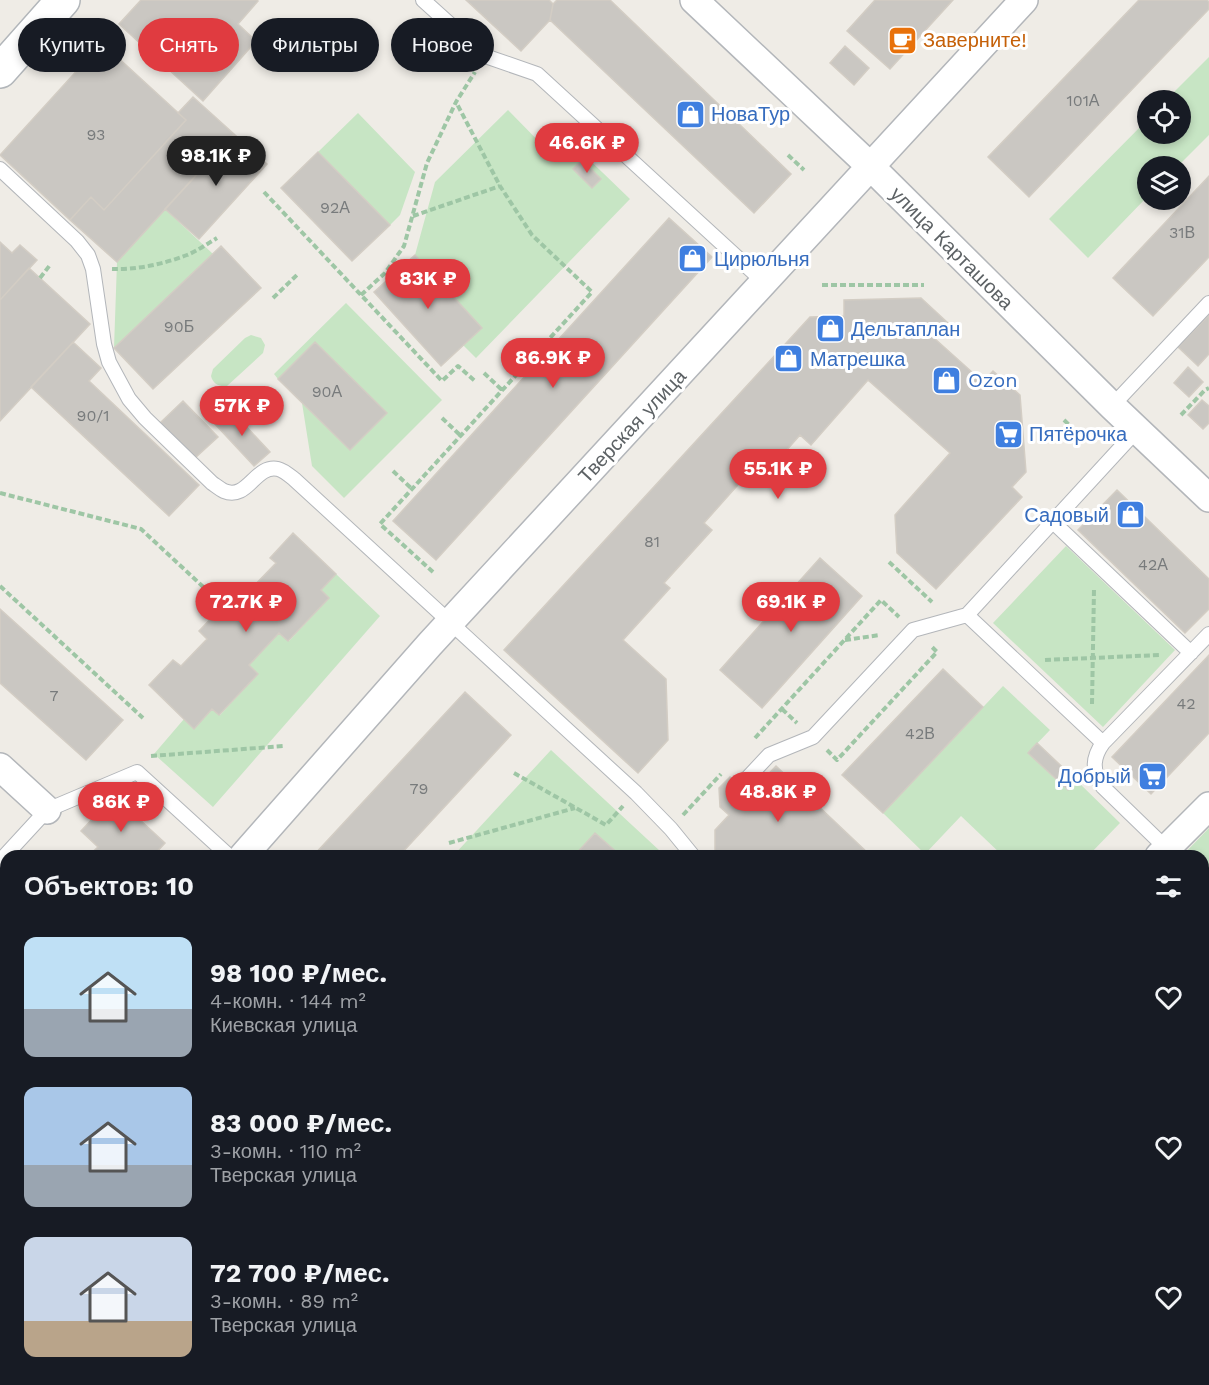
<!DOCTYPE html>
<html lang="ru">
<meta charset="utf-8">
<style>
:root{--surface:#171b24;--page:#242831;--text:#f1f3f6;--muted:#9ea1a6;--accent:#e03b40}
body{margin:0;font-family:"Work Sans",sans-serif;background:var(--page);color:var(--text);height:100vh;display:flex;flex-direction:column;font-size:22px;white-space:nowrap}
*{box-sizing:border-box;margin:0}
p{font-size:20px;color:var(--muted)}
.icon{flex:none;width:33px;height:33px;fill:none;stroke:currentColor;stroke-width:2;stroke-linecap:round;stroke-linejoin:round}
.map{position:relative;flex:1;overflow:hidden}
.drawer{position:absolute;left:0px;top:850px;width:1209px;height:536px;display:flex;flex-direction:column;background:var(--surface);border-radius:18px 18px 0 0;box-shadow:0 3px 9px #0003}
.drawer>*{flex:none}
.banner{position:absolute;left:18px;top:18px;width:600px;height:54px;display:flex;gap:12px}
.fabs{position:absolute;left:1137px;top:90px;display:grid;gap:12px}
.fabs a{display:grid;place-items:center;width:54px;height:54px;border-radius:50%;background:var(--surface);box-shadow:0 3px 9px #0003;font-size:30px}
.price{position:absolute;translate:-50% -51px;padding:0 14px;border-radius:21px;background:var(--accent);color:#fff;font-size:20px;line-height:39px;filter:drop-shadow(0 2px 3px #0008)}
.price::after{content:'';position:absolute;left:50%;top:36px;width:18px;height:14px;margin-left:-9px;background:inherit;clip-path:polygon(0 0,100% 0,50% 100%)}
.price.current{background:#222;color:#fff}
ul{padding:0;list-style:none}
li{display:flex;align-items:center;gap:18px;height:150px;padding:0 24px}
li span{display:grid;place-items:center;flex:none;width:168px;height:120px;border-radius:12px;color:#555}
li>.icon{margin-inline-start:auto}
span .icon{width:72px;height:72px;fill:#fffc;stroke-width:1}
li b{font-size:26px}
h2{display:flex;justify-content:space-between;align-items:center;height:72px;padding:0 24px;font-size:26px}
.chip{padding:0 21px;border-radius:27px;background:var(--surface);box-shadow:0 3px 9px #0003;font-size:21px;line-height:54px}
.chip.current{background:var(--accent);color:#fff}
.map>svg:first-child{display:block}
.green{fill:#c7e5c4}
.building{fill:#cac7c2;stroke:#d3cdc4;stroke-width:1.5}
.lines{fill:none;stroke-linecap:round;stroke-linejoin:round}
.lane-casing{stroke:#b3b6ba;stroke-width:16}
.street-casing{stroke:#b3b6ba;stroke-width:30}
.secondary-casing{stroke:#b2b6ba;stroke-width:36}
.path{stroke:#9ec6a5;stroke-width:4;stroke-dasharray:6 3;stroke-linecap:butt}
.lane{stroke:#fff;stroke-width:14}
.street{stroke:#fff;stroke-width:27}
.secondary{stroke:#fff;stroke-width:33}
.labels{text-anchor:middle;dominant-baseline:central;stroke-width:6;stroke-linejoin:round;paint-order:stroke}
.number-label{font-size:16px;fill:#787b7c}
.food-label{font-size:20px;fill:#c56008;stroke:#fff;text-anchor:start}
.shop-label{font-size:20px;fill:#366cbe;stroke:#fff;text-anchor:start}
.street-label{font-size:20px;fill:#5d6265;stroke:#fff}
</style>
<div class="map">
<svg width="1209" height="1385" viewBox="0 0 1209 1385">
<rect width="100%" height="100%" fill="#efece6"/>
<path class="green" d="M1209,57V135L1178,166H1148L1147,197L1088,258L1049,219L1147,120L1148,134H1180V100H1166Z
M508,110L558,161L574,145L630,199L476,358L463,345L481,328L415,255L435,182Z
M358,113L415,172L400,215L390,225L318,152Z
M165,209L213,254L114,348L117,262Z
M346,303L442,400L344,498L312,466L302,403L350,450L386,413L315,342L278,379L274,374Z
M251,335L261,338L265,345L263,353L227,386C219,387 213,384 211,376L213,369L245,338Z
M1066,546L1175,650L1103,727L993,623Z
M336,574L380,616L213,807L154,754L184,719L194,728L212,709L220,715L258,674L249,665L279,633L289,641L329,598L321,590Z
M1003,686L1050,730L1028,753L1067,790L1077,781L1120,823L1088,856H1003L961,816L925,854L883,813Z
M551,750L660,851L654,856H621L595,833L574,856H453Z
M1209,828V1054L1203,1060V856H1182Z
M762,1380H983L979,1385H761Z"/>
<path class="building" d="M141,0H257L258,1L238,24L256,41L203,101L119,24Z
M466,0H549L553,4L550,20L521,51Z
M557,0H610L791,174L754,213L550,20L553,4Z
M875,0H953L890,69L847,31Z
M1139,0H1207L1209,2V9L1029,197L988,157Z
M102,43L186,120L104,210L91,197L70,220L0,155Z
M845,46L869,68L854,85L830,63Z
M193,97L234,134L117,262L70,220L91,197L104,210L186,120L178,113Z
M234,134L267,164L199,239L165,209Z
M318,152L390,225L352,261L281,188Z
M582,160L601,179L592,188L573,169Z
M1209,176V257L1153,316L1113,278Z
M669,218L712,257L436,560L393,521Z
M0,242L12,253L20,245L37,260L0,300Z
M221,246L261,288L153,389L114,348Z
M415,255L482,328L441,366L374,292Z
M29,268L90,324L0,421V300Z
M921,298L948,323L934,338L983,382L993,371L1020,395L1026,472L1012,487L1022,497L936,589L897,553L895,515L950,453L868,380L811,445L800,435L754,487L744,478L704,523L712,530L664,583L670,588L623,640L666,679L668,740L638,773L504,650L810,317L844,316V300Z
M1209,315V354L1198,366L1178,347Z
M73,342L101,368L89,381L199,485L169,516L31,387Z
M315,342L387,413L350,450L278,379Z
M1188,367L1203,382L1189,397L1174,383Z
M1202,400L1209,406V423L1203,429L1188,415Z
M183,401L218,437L195,458L160,423Z
M229,408L270,452L254,466L214,423Z
M1117,490L1209,579V609L1185,633L1078,530Z
M293,533L336,574L321,590L329,598L288,641L279,633L249,665L258,674L219,715L212,709L194,729L149,685L173,660L181,666L207,639L199,631L243,585L249,591L276,563L270,558Z
M820,558L862,596L762,708L720,670Z
M0,609L123,720L86,760L0,683Z
M1209,655V733L1151,794L1112,757Z
M943,669L983,707L883,813L842,775Z
M465,692L511,735L399,856H313Z
M1037,743L1077,781L1068,790L1028,753Z
M776,766L871,856H720L715,852V830L729,815L720,807L719,788L730,777L749,794Z
M114,796L165,843L153,856H88L98,847L81,831Z
M595,833L621,856H574Z
M6,944V1014L0,1020V951Z
M1203,1139L1209,1144V1220L1203,1227Z
M6,1217V1307L0,1313V1223Z
M1209,1320V1385H1191L1186,1380H1203V1326Z
M6,1367V1380H43L41,1385H0V1379Z
M84,1380H119L116,1385H80Z
M178,1380H257L251,1385H183Z
M257,1380H278L282,1385H251Z
M326,1380H393L387,1385H330Z
M590,1380H701L700,1385H589Z
M1049,1380H1126L1122,1385H1054Z"/>
<g class="lines">
<defs>
<path id="lane" d="M423,0L485,56L537,74L764,282
M0,169L77,241L88,255L93,269L104,344L109,362L129,399L145,418L212,483C215,485 220,489 224,491C248,501 255,464 278,469C283,470 289,475 294,479L636,793L671,829L693,856
M1112,406L1209,303
M1053,522L1191,653
M1103,743L967,615L1137,430
M740,786L769,755L813,737L913,630L967,615
M1167,849L1103,787C1092,772 1092,758 1103,743L1209,634
M0,861L47,810L137,772L229,856
M1203,1084L1209,1077
M1203,1112L1209,1117
M1203,1290L1209,1283
M0,1338L6,1330
M58,1385L63,1380
M148,1385L150,1380
M467,1385L468,1380"/>
<path id="street" d="M694,0L870,166L1112,406L1209,498
M0,767L47,810
M243,856L430,644L1024,0
M1159,856L1209,806
M0,1130L6,1123
M747,1385L748,1380"/>
<path id="secondary" d="M0,71L63,0"/>
</defs>
<use href="#lane" class="lane-casing"/>
<use href="#street" class="street-casing"/>
<use href="#secondary" class="secondary-casing"/>
<path class="path" d="M788,155L804,170
M264,192L442,381L458,366L475,381
M413,216L500,186
M112,269C136,270 164,264 187,255C197,251 207,244 217,238
M40,278L50,265
M822,285H924
M361,295L385,273L404,246L427,163L456,102L475,72
M273,298L298,274
M484,373L502,390
M1181,415L1205,390L1209,388
M442,418L461,436
M1064,420L1085,440
M393,471L412,489
M0,493L141,529L213,596
M889,562L932,602
M433,572L380,524L592,292L532,235L500,186L456,102
M0,586L143,718
M845,640L880,635
M1045,660L1160,655
M1092,704L1094,589
M782,709L797,723
M755,738L881,600L899,617
M827,750L837,760L937,652L931,646
M151,756L284,746
M514,773L606,825L623,806
M683,815L721,774
M449,843L575,808
M1203,917L1209,923
M1203,961L1209,954
M1203,1012L1209,1006
M860,1380L884,1385
M887,1385L892,1380
M891,1385L926,1380"/>
<use href="#lane" class="lane"/>
<use href="#street" class="street"/>
<use href="#secondary" class="secondary"/>
</g>
<defs>
<symbol id="cafe-square" viewBox="-11 -11 22 22"><rect x="-9" y="-9" width="18" height="18" rx="4" fill="#e8710a" stroke="#fff"/><path d="M-5.5-4.5H6V0H3Q3 3.5 0 3.5H-2.5Q-5.5 3.5-5.5 0ZM3-3.2v2h1.7v-2ZM-6 4.5H4V6H-6Z" fill="#fff"/></symbol>
<symbol id="shop-square" viewBox="-11 -11 22 22"><rect x="-9" y="-9" width="18" height="18" rx="4" fill="#3f7fe0" stroke="#fff"/><path d="M-5-2.5h2.3a2.7 3.5 0 0 1 5.4 0H5L5.5 6h-11ZM-1.5-2.5h3a1.5 2.3 0 0 0-3 0Z" fill="#fff"/></symbol>
<symbol id="supermarket-square" viewBox="-11 -11 22 22"><rect x="-9" y="-9" width="18" height="18" rx="4" fill="#3f7fe0" stroke="#fff"/><path d="M-6-5.5h2.5l.6 2H6L4.5 2H-2.5L-4.4-4H-6ZM-1.5 3.2a1.3 1.3 0 1 0 .1 0ZM3 3.2a1.3 1.3 0 1 0 .1 0Z" fill="#fff"/></symbol>
</defs>
<g fill-rule="evenodd">
<use href="#cafe-square" x="886" y="24" width="33" height="33"/>
<use href="#shop-square" x="674" y="98" width="33" height="33"/>
<use href="#shop-square" x="676" y="242" width="33" height="33"/>
<use href="#shop-square" x="814" y="312" width="33" height="33"/>
<use href="#shop-square" x="772" y="342" width="33" height="33"/>
<use href="#shop-square" x="930" y="364" width="33" height="33"/>
<use href="#supermarket-square" x="992" y="418" width="33" height="33"/>
<use href="#shop-square" x="1114" y="498" width="33" height="33"/>
<use href="#supermarket-square" x="1136" y="760" width="33" height="33"/>
</g>
<g class="labels">
<g class="number-label">
<text x="1083" y="100">101А</text>
<text x="96" y="134">93</text>
<text x="335" y="207">92А</text>
<text x="1182" y="232">31В</text>
<text x="179" y="326">90Б</text>
<text x="327" y="391">90А</text>
<text x="93" y="415">90/1</text>
<text x="652" y="541">81</text>
<text x="1153" y="564">42А</text>
<text x="54" y="695">7</text>
<text x="1186" y="703">42</text>
<text x="920" y="733">42В</text>
<text x="419" y="788">79</text>
</g>
<g class="food-label">
<text x="923" y="40">Заверните!</text>
</g>
<g class="shop-label">
<text x="711" y="114">НоваТур</text>
<text x="714" y="259">Цирюльня</text>
<text x="851" y="329">Дельтаплан</text>
<text x="810" y="359">Матрешка</text>
<text x="968" y="380">Ozon</text>
<text x="1029" y="434">Пятёрочка</text>
<text x="1109" y="515" text-anchor="end">Садовый</text>
<text x="1131" y="776" text-anchor="end">Добрый</text>
</g>
<g class="street-label">
<text transform="translate(952 248) rotate(45)">улица Карташова</text>
<text transform="translate(632 426) rotate(-47)">Тверская улица</text>
</g>
</g>
</svg>
<div class="fabs">
<a><svg class="icon" aria-label="locate" viewBox="0 0 24 24"><circle cx="12" cy="12" r="6"/><path d="M12 2v4M12 18v4M2 12h4M18 12h4"/></svg></a>
<a><svg class="icon" aria-label="layers" viewBox="0 0 24 24"><path d="M12 4l9 5-9 5-9-5zM3 14l9 5 9-5"/></svg></a>
</div>
<b class="price" style="left:587px;top:174px">46.6K ₽</b>
<b class="price current" style="left:216px;top:187px">98.1K ₽</b>
<b class="price" style="left:428px;top:310px">83K ₽</b>
<b class="price" style="left:553px;top:389px">86.9K ₽</b>
<b class="price" style="left:242px;top:437px">57K ₽</b>
<b class="price" style="left:778px;top:500px">55.1K ₽</b>
<b class="price" style="left:246px;top:633px">72.7K ₽</b>
<b class="price" style="left:791px;top:633px">69.1K ₽</b>
<b class="price" style="left:778px;top:823px">48.8K ₽</b>
<b class="price" style="left:121px;top:833px">86K ₽</b>
<div class="banner">
<a class="chip">Купить</a>
<a class="chip current">Снять</a>
<a class="chip">Фильтры</a>
<a class="chip">Новое</a>
</div>
<section class="drawer">
<h2>Объектов: 10<svg class="icon" aria-label="filters" viewBox="0 0 24 24"><path d="M4 7h16M4 17h16"/><circle cx="9" cy="7" r="2"/><circle cx="15" cy="17" r="2"/></svg></h2>
<ul>
<li><span style="background:linear-gradient(#bfe0f5 60%,#9aa5b1 0)"><svg class="icon" aria-label="home" viewBox="0 0 24 24"><path d="M3 11l9-7 9 7M6 9v11h12V9"/></svg></span><div><b>98 100 ₽/мес.</b><p>4-комн. · 144 m²</p><p>Киевская улица</p></div><svg class="icon" aria-label="heart" viewBox="0 0 24 24"><path d="M12 20l-8-8c-3-5 5-10 8-4 3-6 11-1 8 4z"/></svg></li>
<li><span style="background:linear-gradient(#a9c7e8 65%,#9aa5b1 0)"><svg class="icon" aria-label="home" viewBox="0 0 24 24"><path d="M3 11l9-7 9 7M6 9v11h12V9"/></svg></span><div><b>83 000 ₽/мес.</b><p>3-комн. · 110 m²</p><p>Тверская улица</p></div><svg class="icon" aria-label="heart" viewBox="0 0 24 24"><path d="M12 20l-8-8c-3-5 5-10 8-4 3-6 11-1 8 4z"/></svg></li>
<li><span style="background:linear-gradient(#c9d6e8 70%,#b9a48a 0)"><svg class="icon" aria-label="home" viewBox="0 0 24 24"><path d="M3 11l9-7 9 7M6 9v11h12V9"/></svg></span><div><b>72 700 ₽/мес.</b><p>3-комн. · 89 m²</p><p>Тверская улица</p></div><svg class="icon" aria-label="heart" viewBox="0 0 24 24"><path d="M12 20l-8-8c-3-5 5-10 8-4 3-6 11-1 8 4z"/></svg></li>
</ul>
</section>
</div>
